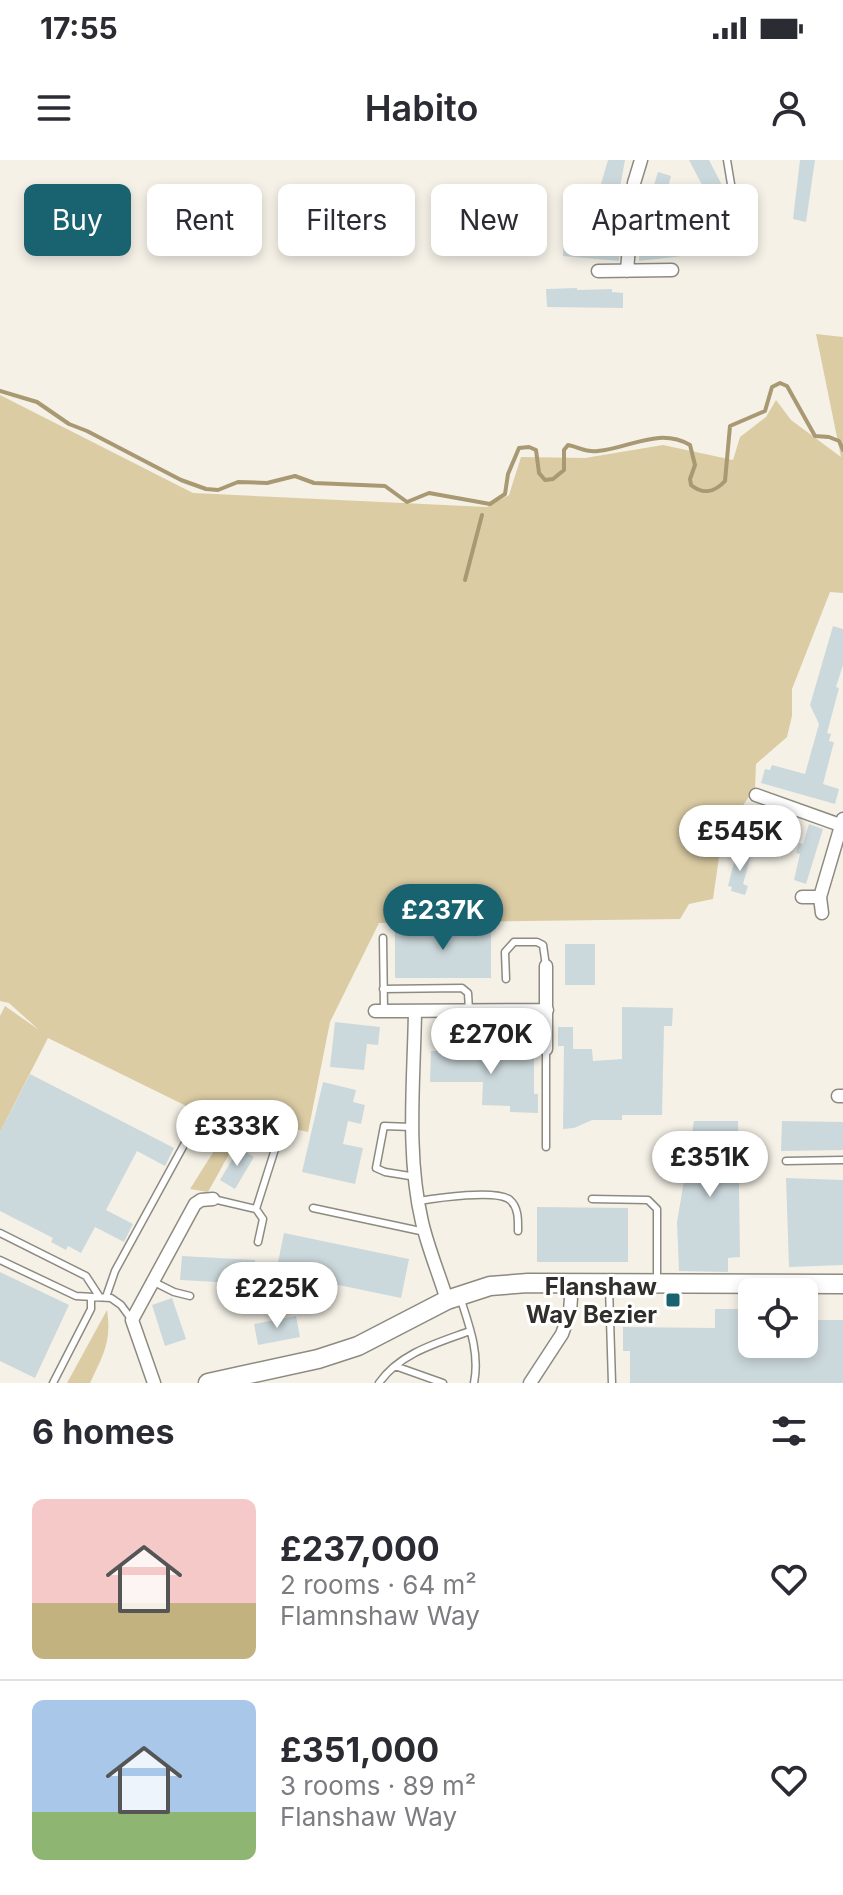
<!DOCTYPE html>
<meta charset="utf-8">
<style>
:root{--surface:#fff;--page:#f2f2f3;--text:#2b2b33;--muted:#7c7c81;--line:#e1e1e2;--accent:#196370}
body{margin:0;font-family:Inter,sans-serif;background:var(--page);color:var(--text);height:100vh;display:flex;flex-direction:column;font-size:30px;white-space:nowrap}
*{box-sizing:border-box;margin:0}
p{font-size:26px;color:var(--muted)}
.icon{flex:none;width:44px;height:44px;fill:none;stroke:currentColor;stroke-width:2;stroke-linecap:round;stroke-linejoin:round}
.map{position:relative;height:1223px;overflow:hidden}
.sheet{display:flex;flex-direction:column;background:var(--surface);flex:1}
.sheet>*{flex:none}
.hud{position:absolute;left:24px;top:24px;width:796px;height:72px;display:flex;gap:16px}
.controls{position:absolute;left:738px;top:1118px;display:grid;gap:16px}
.controls a{display:grid;place-items:center;width:80px;height:80px;border-radius:12px;background:var(--surface);box-shadow:0 4px 12px #0003;font-size:40px}
.price{position:absolute;translate:-50% -68px;padding:0 18px;border-radius:28px;background:#fff;color:#222;font-size:26px;line-height:52px;filter:drop-shadow(0 2px 4px #0008)}
.price::after{content:'';position:absolute;left:50%;top:48px;width:24px;height:18px;margin-left:-12px;background:inherit;clip-path:polygon(0 0,100% 0,50% 100%)}
.price.current{background:var(--accent);color:#fff}
ul{padding:0;list-style:none}
li{display:flex;align-items:center;gap:24px;height:200px;padding:0 32px}
li+li{border-top:2px solid var(--line)}
li span{display:grid;place-items:center;flex:none;width:224px;height:160px;border-radius:12px;color:#555}
li>.icon{margin-inline-start:auto}
span .icon{width:96px;height:96px;fill:#fffc;stroke-width:1}
li b{font-size:34px}
h2{display:flex;justify-content:space-between;align-items:center;height:96px;padding:0 32px;font-size:34px}
.chip{padding:0 28px;border-radius:12px;background:var(--surface);box-shadow:0 4px 12px #0003;font-size:28px;line-height:72px}
.chip.current{background:var(--accent);color:#fff}
.status{display:flex;justify-content:space-between;align-items:center;height:56px;padding:0 40px;background:var(--surface);direction:ltr}
.status svg{height:22px;fill:currentColor}
header{display:flex;justify-content:space-between;align-items:center;height:104px;padding:0 32px;background:var(--surface);font-size:36px;font-weight:600}
.map>svg:first-child{display:block}
.green{fill:#dbcca4}
.lines{fill:none;stroke-linecap:round;stroke-linejoin:round}
.stream{stroke:#a89973;stroke-width:4}
.building{fill:#ccd9dc}
.lane-casing{stroke:#8d8a80;stroke-width:9}
.street-casing{stroke:#8d8a80;stroke-width:15}
.secondary-casing{stroke:#8d8a80;stroke-width:21}
.lane{stroke:#fff;stroke-width:6}
.street{stroke:#fff;stroke-width:12}
.secondary{stroke:#fff;stroke-width:18}
.poi-dot{fill:#196370;stroke:#fff;stroke-width:3}
.labels{text-anchor:middle;dominant-baseline:central;stroke-width:6;stroke-linejoin:round;paint-order:stroke}
.poi-label{font-size:24px;font-weight:bold;fill:#312f2b;stroke:#fff;text-anchor:end}
</style>
<div class="status"><b>17:55</b><svg viewBox="0 0 49 12"><path d="M0 12V9h3v3zM5 12V6h3v6zM10 12V3h3v9zM15 12V0h3v12zM26 1h20v11H26zM47 4h2v5h-2z"/></svg></div>
<header><svg class="icon" aria-label="menu" viewBox="0 0 24 24"><path d="M4 6h16M4 12h16M4 18h16"/></svg>Habito<svg class="icon" aria-label="person" viewBox="0 0 24 24"><circle cx="12" cy="8" r="4"/><path d="M4 21q1-7 8-7t8 7"/></svg></header>
<div class="map">
<svg width="843" height="1223" viewBox="0 0 843 1223">
<rect width="100%" height="100%" fill="#f5f1e7"/>
<path class="green" d="M816,174L843,177V433L830,432L792,529V556L787,577L756,604L755,628L722,676L713,739L689,744L680,759L379,763L330,862L308,972L249,958L208,1032L190,1029L229,967L48,878L0,972V856L5,846L39,870L9,843L0,841V235L193,333L487,347L509,335L521,297L585,298L663,285L733,300L740,277L766,257L776,240L791,260L841,297Z
M107,1150C112,1182 103,1195 90,1223H67Z"/>
<g class="lines">
<path class="stream" d="M0,231L37,242L69,264L87,271L181,320L206,329L218,330L238,322L267,323L295,316L314,323L385,326L407,342L429,333L490,344L505,334L508,314L519,288L529,287L536,290L539,313L545,320L553,319L564,310V290L568,285C579,287 586,293 598,291C630,288 659,267 690,285L695,305L690,319L691,325C703,335 715,332 725,321L730,266L765,251L772,227L780,223L787,226L815,276L829,277L839,281L843,290
M465,420L482,355"/>
</g>
<path class="building" d="M608,0H625L619,33L610,60L592,55Z
M689,0H709L724,29L725,57L711,58L710,40Z
M800,0H815L806,62L793,59Z
M658,12L671,16L666,35L669,36L662,57L658,56V64H647L646,51Z
M602,60L613,63L606,86L620,85L619,101L563,96L564,78L597,80Z
M693,77L746,78V95H691L639,101L640,82H655V79L693,80Z
M577,128V130L612,129V132L623,133V148L547,147L546,129Z
M833,466L843,469V505L836,527L839,528L827,573L831,574L829,581L834,582L823,624L839,629L835,644L761,623L765,609L770,610L772,605L805,614L819,564L810,545Z
M743,656L787,669L783,684L734,668L737,659L742,660Z
M809,664L823,669L806,724L794,720L800,694L796,693L799,683L803,684Z
M737,691L751,695L743,724L748,726L745,735L731,731L732,727L728,726Z
M395,765H491V818H395Z
M565,784H595V825H565Z
M622,847L673,848L672,866H664L662,955H622V960H592L574,968L563,969L564,886H558V867H573V889H592L593,901L622,899Z
M335,862L380,867L378,885L367,884L364,910L330,907Z
M431,891L534,893V934H538V953L510,952V946L482,945L483,922H430Z
M30,914L174,988L165,1006L137,991L106,1050L133,1064L124,1082L95,1067L81,1093L68,1086L66,1090L51,1082L53,1078L0,1051V972Z
M323,922L356,930L353,942L365,945L361,964L348,961L343,984L363,988L355,1024L302,1012Z
M694,961H738L740,1097L728,1098V1112L679,1111L677,1062Z
M782,961L843,962V990L781,991Z
M239,988L254,997L235,1029L220,1020Z
M786,1018L843,1020V1105L789,1107Z
M537,1047L628,1048V1102H537Z
M284,1073L409,1099L401,1138L276,1112Z
M182,1096L255,1100L254,1124L180,1120Z
M0,1112L69,1145L35,1218L0,1201Z
M172,1138L186,1179L165,1186L152,1145Z
M715,1149H752V1184H804V1160H843V1223H630V1191H623V1167L715,1168Z
M296,1156L300,1177L258,1185L254,1164Z"/>
<g class="lines">
<defs>
<path id="lane" d="M727,0L733,36
M383,778L384,851
M506,819L505,792L514,782H537L543,785L546,806
M383,829L462,828L468,833L469,850
M477,879V850
M411,967L384,966L376,1008L385,1012L416,1017
M546,987V889
M786,1001L843,1000
M213,1039L256,1049L276,986
M592,1039L648,1040L657,1049V1119
M419,1041C437,1038 497,1029 510,1040C519,1048 518,1061 518,1071
M313,1048L425,1072
M256,1049L263,1059L258,1082
M0,1073L86,1116L99,1136
M0,1100L76,1136L111,1138L121,1145L132,1160
M152,1121L174,1132L190,1136
M609,1127L612,1223
M106,1137L115,1111L185,983
M460,1137C469,1165 480,1193 474,1223
M395,1206L443,1223
M53,1223L91,1149V1137
M379,1223C400,1193 437,1183 470,1171"/>
<path id="street" d="M598,111L672,110
M627,111L634,23L641,0
M756,635L843,666
M802,737H820
M822,753L820,737L843,659
M546,806V889
M375,851L547,850
M415,851C414,920 406,994 422,1062C428,1088 439,1114 447,1140
M838,936H843
M154,1223L132,1160L195,1044L201,1040L213,1039
M530,1223L562,1174L570,1152L572,1123"/>
<path id="secondary" d="M208,1223L318,1199L358,1186L447,1140L490,1126L528,1123L843,1124"/>
</defs>
<use href="#lane" class="lane-casing"/>
<use href="#street" class="street-casing"/>
<use href="#secondary" class="secondary-casing"/>
<use href="#lane" class="lane"/>
<use href="#street" class="street"/>
<use href="#secondary" class="secondary"/>
</g>
<rect class="poi-dot" x="665" y="1132" width="16" height="16" rx="4"/>
<g class="labels">
<g class="poi-label">
<text x="657" y="1126">Flanshaw<tspan x="657" dy="28">Way Bezier</tspan></text>
</g>
</g>
</svg>
<div class="controls">
<a><svg class="icon" aria-label="locate" viewBox="0 0 24 24"><circle cx="12" cy="12" r="6"/><path d="M12 2v4M12 18v4M2 12h4M18 12h4"/></svg></a>
</div>
<b class="price" style="left:740px;top:713px">£545K</b>
<b class="price current" style="left:443px;top:792px">£237K</b>
<b class="price" style="left:491px;top:916px">£270K</b>
<b class="price" style="left:237px;top:1008px">£333K</b>
<b class="price" style="left:710px;top:1039px">£351K</b>
<b class="price" style="left:277px;top:1170px">£225K</b>
<div class="hud">
<a class="chip current">Buy</a>
<a class="chip">Rent</a>
<a class="chip">Filters</a>
<a class="chip">New</a>
<a class="chip">Apartment</a>
</div>
</div>
<section class="sheet">
<h2>6 homes<svg class="icon" aria-label="filters" viewBox="0 0 24 24"><path d="M4 7h16M4 17h16"/><circle cx="9" cy="7" r="2"/><circle cx="15" cy="17" r="2"/></svg></h2>
<ul>
<li><span style="background:linear-gradient(#f6c9c9 65%,#c2b280 0)"><svg class="icon" aria-label="home" viewBox="0 0 24 24"><path d="M3 11l9-7 9 7M6 9v11h12V9"/></svg></span><div><b>£237,000</b><p>2 rooms · 64 m²</p><p>Flamnshaw Way</p></div><svg class="icon" aria-label="heart" viewBox="0 0 24 24"><path d="M12 20l-8-8c-3-5 5-10 8-4 3-6 11-1 8 4z"/></svg></li>
<li><span style="background:linear-gradient(#a9c7e8 70%,#8fb573 0)"><svg class="icon" aria-label="home" viewBox="0 0 24 24"><path d="M3 11l9-7 9 7M6 9v11h12V9"/></svg></span><div><b>£351,000</b><p>3 rooms · 89 m²</p><p>Flanshaw Way</p></div><svg class="icon" aria-label="heart" viewBox="0 0 24 24"><path d="M12 20l-8-8c-3-5 5-10 8-4 3-6 11-1 8 4z"/></svg></li>
</ul>
</section>
